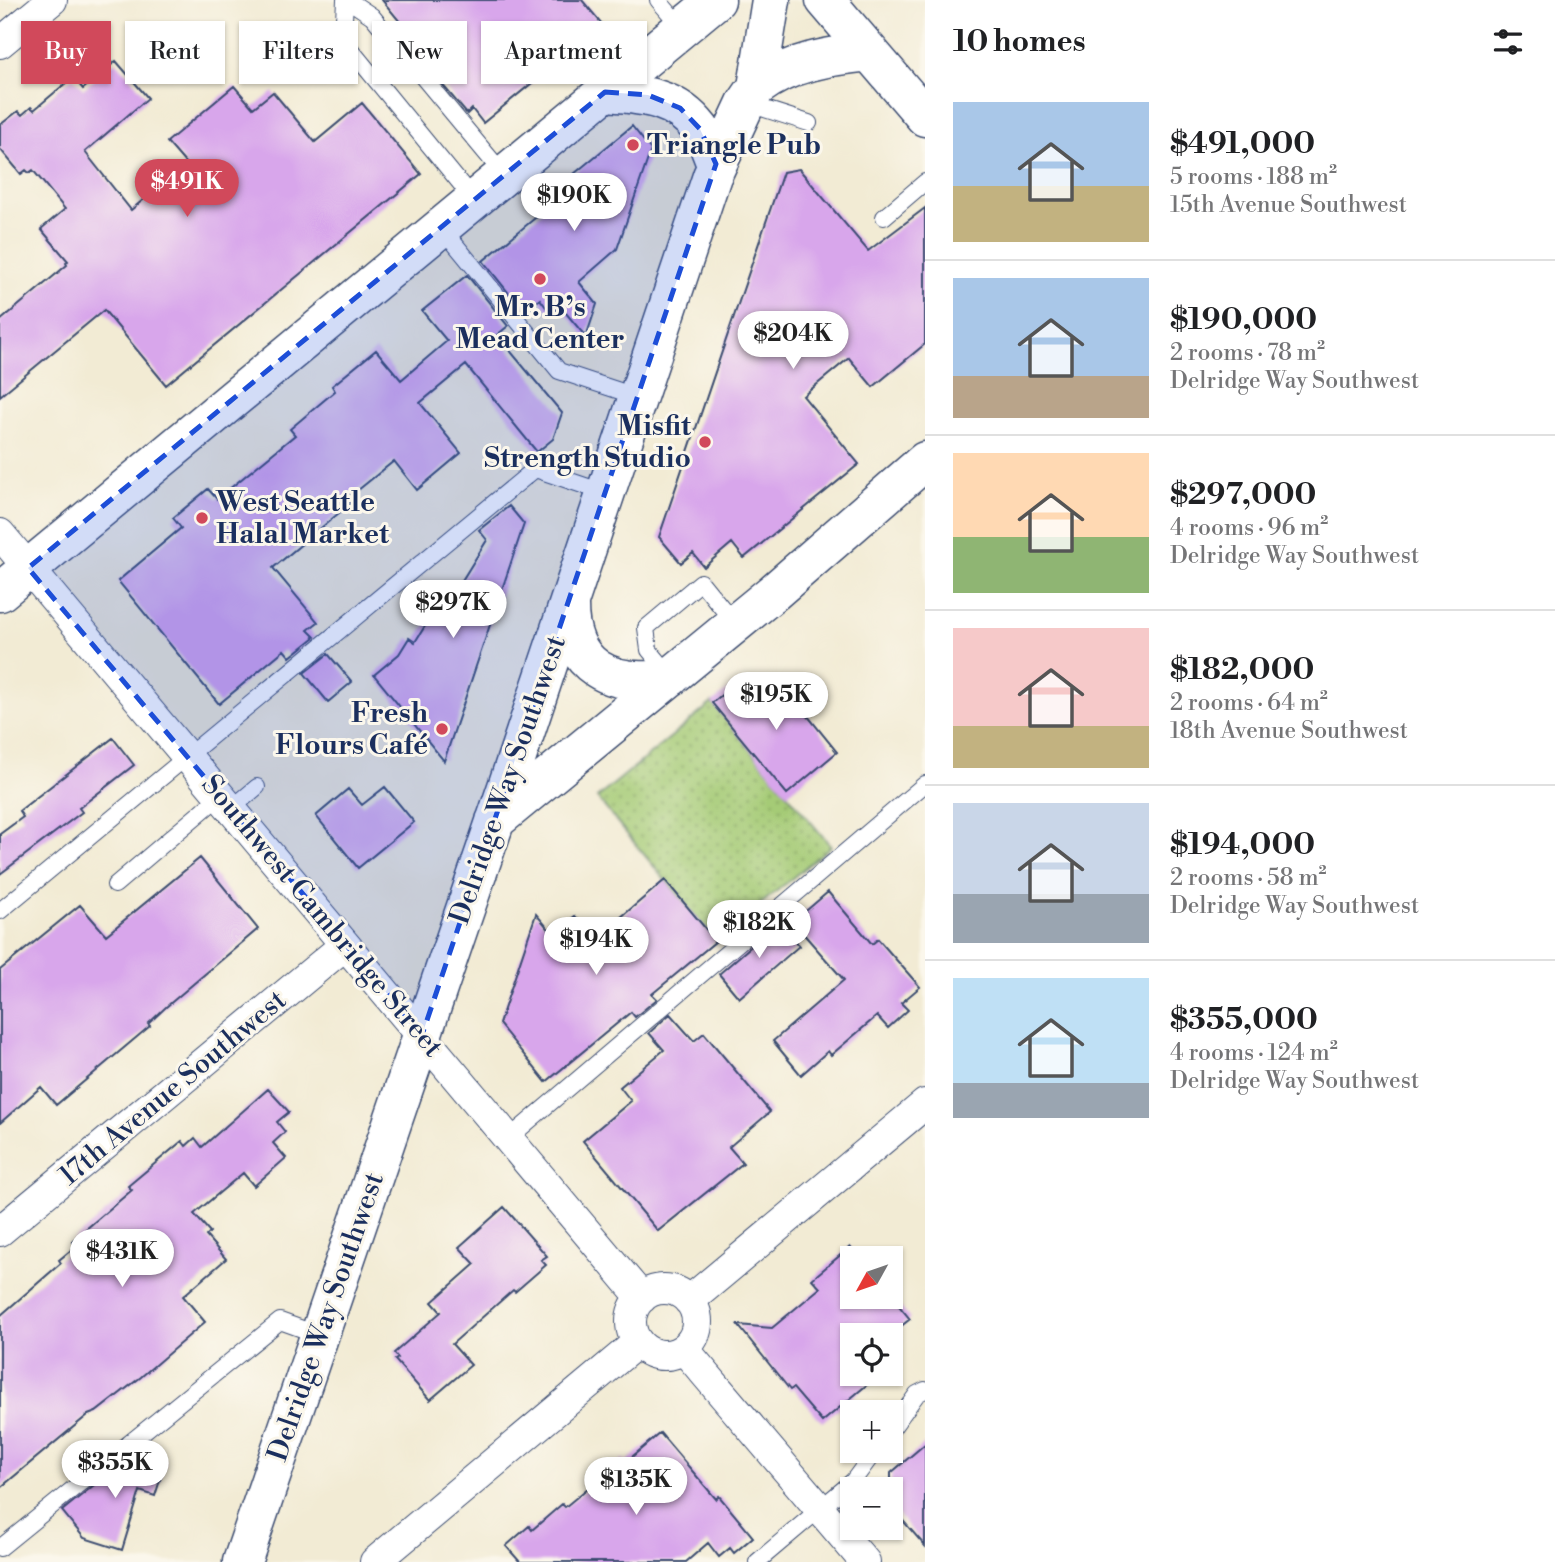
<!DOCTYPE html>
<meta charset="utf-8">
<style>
:root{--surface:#fff;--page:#f6f6f6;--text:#202124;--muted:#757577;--line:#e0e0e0;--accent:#d1495b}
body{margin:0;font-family:"Libre Bodoni",serif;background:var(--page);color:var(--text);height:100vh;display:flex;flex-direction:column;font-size:26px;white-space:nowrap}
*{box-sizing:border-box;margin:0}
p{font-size:23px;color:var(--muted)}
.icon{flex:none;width:38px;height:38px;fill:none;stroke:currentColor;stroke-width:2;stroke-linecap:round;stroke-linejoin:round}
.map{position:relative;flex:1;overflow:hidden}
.panel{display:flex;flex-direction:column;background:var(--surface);width:630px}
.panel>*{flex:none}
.guide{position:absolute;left:21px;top:21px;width:665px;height:63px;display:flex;gap:14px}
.needle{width:46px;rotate:230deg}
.fabs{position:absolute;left:840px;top:1246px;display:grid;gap:14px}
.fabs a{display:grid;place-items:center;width:63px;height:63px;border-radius:0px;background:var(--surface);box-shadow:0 2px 5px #0004;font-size:35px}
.price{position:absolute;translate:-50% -60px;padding:0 16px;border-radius:24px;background:#fff;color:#222;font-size:23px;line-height:46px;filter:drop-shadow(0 2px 4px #0008)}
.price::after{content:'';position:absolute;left:50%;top:42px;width:21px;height:16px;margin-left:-10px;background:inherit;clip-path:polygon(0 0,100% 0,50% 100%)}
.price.on{background:var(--accent);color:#fff}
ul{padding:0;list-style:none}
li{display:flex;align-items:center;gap:21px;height:175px;padding:0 28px}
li+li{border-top:2px solid var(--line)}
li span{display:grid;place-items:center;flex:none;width:196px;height:140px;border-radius:0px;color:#555}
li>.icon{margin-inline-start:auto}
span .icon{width:84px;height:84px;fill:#fffc;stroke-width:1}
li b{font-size:30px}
h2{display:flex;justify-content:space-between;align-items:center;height:84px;padding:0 28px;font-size:30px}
.pill{padding:0 24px;border-radius:0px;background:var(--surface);box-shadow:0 2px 5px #0004;font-size:24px;line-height:63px}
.pill.on{background:var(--accent);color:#fff}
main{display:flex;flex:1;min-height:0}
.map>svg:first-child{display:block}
.grass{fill:url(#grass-dots);stroke:#607d6a;stroke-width:2}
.building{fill:#d8a6eb}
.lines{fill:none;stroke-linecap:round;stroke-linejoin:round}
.lane-casing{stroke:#3b4b70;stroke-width:18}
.street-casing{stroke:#3b4b70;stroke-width:32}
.secondary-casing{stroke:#3b4b70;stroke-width:41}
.lane{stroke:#fff;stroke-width:16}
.street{stroke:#fff;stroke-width:30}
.secondary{stroke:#fff;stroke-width:38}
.marked{fill:#1d4ed8;fill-opacity:0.2;stroke:#1d4ed8;stroke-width:5;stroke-dasharray:14 9;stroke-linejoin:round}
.poi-dot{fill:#d1495b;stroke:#fbf7ec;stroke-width:2.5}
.labels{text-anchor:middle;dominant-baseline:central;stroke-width:6;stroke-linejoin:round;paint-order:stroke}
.poi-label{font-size:28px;font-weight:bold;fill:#1b2f5e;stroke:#fbf7ec;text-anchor:start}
.street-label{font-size:28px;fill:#1b2f5e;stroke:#fbf7ec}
</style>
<main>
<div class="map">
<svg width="925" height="1562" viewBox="0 0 925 1562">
<defs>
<pattern id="grass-dots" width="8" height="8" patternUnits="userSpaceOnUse" patternTransform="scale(1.75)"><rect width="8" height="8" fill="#a5cb76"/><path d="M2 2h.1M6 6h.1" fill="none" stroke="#86a564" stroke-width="1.8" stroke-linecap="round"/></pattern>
</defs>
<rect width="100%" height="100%" fill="#fbf7ec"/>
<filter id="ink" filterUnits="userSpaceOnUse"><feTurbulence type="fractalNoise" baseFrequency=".0143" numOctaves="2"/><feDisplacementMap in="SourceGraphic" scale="14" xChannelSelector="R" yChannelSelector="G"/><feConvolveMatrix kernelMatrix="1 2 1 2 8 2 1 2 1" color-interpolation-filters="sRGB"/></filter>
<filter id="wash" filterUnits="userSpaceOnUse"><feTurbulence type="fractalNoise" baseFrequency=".00686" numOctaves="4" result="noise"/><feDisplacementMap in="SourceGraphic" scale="28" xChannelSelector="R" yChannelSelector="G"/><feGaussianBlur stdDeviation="1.57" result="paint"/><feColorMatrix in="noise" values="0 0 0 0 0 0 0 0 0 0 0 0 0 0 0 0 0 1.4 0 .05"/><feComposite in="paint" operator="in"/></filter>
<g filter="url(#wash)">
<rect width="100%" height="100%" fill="#f2ebd4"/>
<path class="grass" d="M712,703L831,846L716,941L597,798Z"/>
<g id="blocks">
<path class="building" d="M382,0H582L603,25L483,123L472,109L467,114L441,83L447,79Z
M116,61L148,98L85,152L131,210L186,164L167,142L234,86L253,108L273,92L315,142L362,103L421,174L166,385L104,310L0,396V321L67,265L66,263L68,261L41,229L65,209L33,170L29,173L26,170L21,174L0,149V125L18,111L22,115L31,107L34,110L73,77L83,89Z
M632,126L651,150L617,249L579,282L597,304L586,337L560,306L551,314L540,299L524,312L483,261L569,190L563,183Z
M799,169L868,251L925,208V344L873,387L849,358L803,396L859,464L744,558L732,543L704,567L693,553L681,563L659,537L783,172Z
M467,275L508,326L497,335L562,413L553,439L537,452L466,365L420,403L461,453L417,490L394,461L347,499L351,503L273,568L318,622L308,630L315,637L290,657L284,650L219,704L118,581L181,528L173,518L208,489L217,499L295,435L290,429L335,391L332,386L376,350L401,380L447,341L422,311Z
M509,506L524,524L444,761L374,675L399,654L409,638L415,642L450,586L456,590L487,540L479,530Z
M328,654L352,682L328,702L304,673Z
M762,678L777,696L786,689L837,752L787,794L712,703L735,684L743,694Z
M113,738L134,765L79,808L82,812L0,874V834L23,817L19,811Z
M385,787L414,822L358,868L316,816L348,789L362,805Z
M200,858L258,929L166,1007L148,1024L150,1026L56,1105L41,1087L0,1123V970L80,905L106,935Z
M665,880L716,941L652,994L657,999L635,1017L631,1012L546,1082L499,1024L536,914L553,934L575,916L595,939Z
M828,892L872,944L878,939L920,987L901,1003L908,1010L888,1028L877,1016L831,1055L828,1051L801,1075L773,1041L844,980L793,922Z
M779,922L799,946L739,998L719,974Z
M670,1014L694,1041L704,1033L770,1112L729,1147L743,1163L658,1231L583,1141L631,1101L620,1087L664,1050L649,1033Z
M268,1089L289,1112L277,1122L285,1132L273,1143L286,1158L254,1186L243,1173L194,1214L210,1232L206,1236L226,1259L183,1296L205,1322L141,1377L96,1412L88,1415L0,1488V1316L61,1263L59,1260L76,1246L72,1241L132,1190L128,1186L182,1141L186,1146L195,1138L202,1147Z
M504,1207L547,1256L541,1260L546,1265L515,1292L513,1290L452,1344L471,1365L430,1400L395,1360L398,1358L394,1353L441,1312L432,1302L475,1264L459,1247Z
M850,1247L859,1258H852V1297L891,1296L910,1319L890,1335H852V1374H880L822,1422L793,1388L790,1390L738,1325L772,1328L820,1288L812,1279Z
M660,1433L716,1499L719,1496L753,1537L734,1553L730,1548L719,1557L708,1543L686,1562H520L506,1546L529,1526L532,1530L562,1504L565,1507L623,1459L626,1462Z
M925,1444V1546L891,1507V1473Z
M136,1451L166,1461L155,1496L140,1491L122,1550L84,1538L62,1511Z"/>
</g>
</g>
<g filter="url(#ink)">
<use href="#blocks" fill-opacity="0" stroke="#3b4b70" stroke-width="2"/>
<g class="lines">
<defs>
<path id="lane" d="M345,0L343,40L474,200
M348,0L372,16L504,175
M658,0L682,28
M746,103L809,123
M884,217L925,182
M441,227L559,371L638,397
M669,674L649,650L646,628L701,582L735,624
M231,809L257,787
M115,885L220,796
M0,911L535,469L606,493
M509,1138L925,784
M891,1430L917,1394L925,1390
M0,1548L280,1321L319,1335
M757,1562L853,1481L875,1451"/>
<path id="street" d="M0,43L52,0
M0,534L642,1298
M0,1231L345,945
M631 1322a33 33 0 1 1 66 0a33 33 0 1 1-66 0Z
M689,1301L925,1104
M684,1349L865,1562
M375,1562L638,1342"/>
<path id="secondary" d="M825,0L925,117
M757,87C790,62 829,56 869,52
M605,92C642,95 675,96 700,129C707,138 711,153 716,164
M0,592L716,0
M569,603C568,668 612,689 671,677
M495,821L774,592L925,461
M242,1562L508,784L712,176L746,103L757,87L771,0"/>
</defs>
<use href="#lane" class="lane-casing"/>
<use href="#street" class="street-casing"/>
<use href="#secondary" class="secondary-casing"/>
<use href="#lane" class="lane"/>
<use href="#street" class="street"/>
<use href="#secondary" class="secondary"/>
</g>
</g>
<path class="marked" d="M605,92L648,95L680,108L700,129L716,164L422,1035L28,568Z"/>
<g class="poi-dot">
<circle cx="633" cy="145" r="7"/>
<circle cx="540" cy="279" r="7"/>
<circle cx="705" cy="442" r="7"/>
<circle cx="202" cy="518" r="7"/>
<circle cx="442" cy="729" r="7"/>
</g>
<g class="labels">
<g class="poi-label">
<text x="647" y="145">Triangle Pub</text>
<text x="540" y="307" text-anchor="middle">Mr. B’s<tspan x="540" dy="32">Mead Center</tspan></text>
<text x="691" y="426" text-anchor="end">Misfit<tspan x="691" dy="32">Strength Studio</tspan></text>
<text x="216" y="502">West Seattle<tspan x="216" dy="32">Halal Market</tspan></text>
<text x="428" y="713" text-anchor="end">Fresh<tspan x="428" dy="32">Flours Café</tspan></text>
</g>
<g class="street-label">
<text transform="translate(508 780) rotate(-71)">Delridge Way Southwest</text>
<text transform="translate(322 916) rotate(50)">Southwest Cambridge Street</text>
<text transform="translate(173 1088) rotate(-40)">17th Avenue Southwest</text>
<text transform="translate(326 1317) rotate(-71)">Delridge Way Southwest</text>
</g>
</g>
</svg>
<div class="fabs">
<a><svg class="needle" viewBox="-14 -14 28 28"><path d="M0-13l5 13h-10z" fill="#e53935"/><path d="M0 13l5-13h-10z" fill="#757577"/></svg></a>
<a><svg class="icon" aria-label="locate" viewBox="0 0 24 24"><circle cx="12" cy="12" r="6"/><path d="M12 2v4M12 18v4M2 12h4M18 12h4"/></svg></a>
<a>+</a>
<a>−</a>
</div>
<b class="price on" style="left:187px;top:219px">$491K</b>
<b class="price" style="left:574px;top:233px">$190K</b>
<b class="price" style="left:793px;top:371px">$204K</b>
<b class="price" style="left:453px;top:640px">$297K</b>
<b class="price" style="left:776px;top:732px">$195K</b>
<b class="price" style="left:759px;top:960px">$182K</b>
<b class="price" style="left:596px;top:977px">$194K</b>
<b class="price" style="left:122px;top:1289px">$431K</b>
<b class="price" style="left:115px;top:1500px">$355K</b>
<b class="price" style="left:636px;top:1517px">$135K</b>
<div class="guide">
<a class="pill on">Buy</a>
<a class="pill">Rent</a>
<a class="pill">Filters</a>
<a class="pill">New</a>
<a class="pill">Apartment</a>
</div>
</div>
<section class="panel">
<h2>10 homes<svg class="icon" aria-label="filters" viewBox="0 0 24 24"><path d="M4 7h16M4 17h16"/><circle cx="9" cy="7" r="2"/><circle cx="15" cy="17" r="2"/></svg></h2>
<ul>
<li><span style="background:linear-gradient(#a9c7e8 60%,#c2b280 0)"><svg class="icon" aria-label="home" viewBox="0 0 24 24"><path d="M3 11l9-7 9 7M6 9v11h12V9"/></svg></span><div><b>$491,000</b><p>5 rooms · 188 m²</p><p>15th Avenue Southwest</p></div></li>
<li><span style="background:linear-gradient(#a9c7e8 70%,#b9a48a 0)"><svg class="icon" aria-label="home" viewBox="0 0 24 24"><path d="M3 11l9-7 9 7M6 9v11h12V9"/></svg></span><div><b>$190,000</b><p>2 rooms · 78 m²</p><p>Delridge Way Southwest</p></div></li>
<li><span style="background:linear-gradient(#ffd9b3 60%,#8fb573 0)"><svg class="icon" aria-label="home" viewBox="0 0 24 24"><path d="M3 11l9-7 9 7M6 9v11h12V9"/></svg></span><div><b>$297,000</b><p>4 rooms · 96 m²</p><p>Delridge Way Southwest</p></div></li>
<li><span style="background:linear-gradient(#f6c9c9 70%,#c2b280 0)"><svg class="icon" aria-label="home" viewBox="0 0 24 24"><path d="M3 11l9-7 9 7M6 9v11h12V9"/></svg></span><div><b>$182,000</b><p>2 rooms · 64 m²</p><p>18th Avenue Southwest</p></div></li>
<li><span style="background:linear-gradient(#c9d6e8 65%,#9aa5b1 0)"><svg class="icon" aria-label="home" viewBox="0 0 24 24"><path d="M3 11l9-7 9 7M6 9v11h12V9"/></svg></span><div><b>$194,000</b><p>2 rooms · 58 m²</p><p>Delridge Way Southwest</p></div></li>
<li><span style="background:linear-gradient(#bfe0f5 75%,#9aa5b1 0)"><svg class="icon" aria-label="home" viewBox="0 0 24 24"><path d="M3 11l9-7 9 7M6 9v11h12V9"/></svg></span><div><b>$355,000</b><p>4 rooms · 124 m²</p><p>Delridge Way Southwest</p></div></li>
</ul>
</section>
</main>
